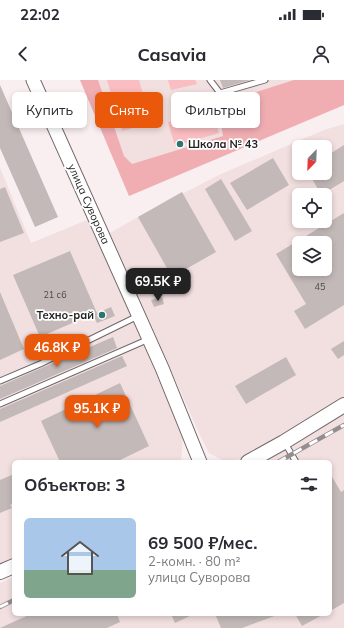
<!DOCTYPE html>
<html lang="ru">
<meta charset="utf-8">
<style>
:root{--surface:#fff;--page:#f7f7f7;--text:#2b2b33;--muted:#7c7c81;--line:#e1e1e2;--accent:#ea580c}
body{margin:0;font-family:Mulish,sans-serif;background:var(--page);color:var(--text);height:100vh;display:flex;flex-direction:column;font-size:15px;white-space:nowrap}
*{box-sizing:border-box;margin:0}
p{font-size:13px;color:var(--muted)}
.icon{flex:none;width:22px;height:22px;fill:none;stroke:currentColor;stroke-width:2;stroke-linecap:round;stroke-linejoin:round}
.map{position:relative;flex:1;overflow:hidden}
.sheet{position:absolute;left:12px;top:380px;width:320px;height:156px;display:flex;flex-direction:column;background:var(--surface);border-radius:6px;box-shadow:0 2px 6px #0003}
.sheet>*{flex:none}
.banner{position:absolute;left:12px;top:12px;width:320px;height:36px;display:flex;gap:8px}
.needle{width:26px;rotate:203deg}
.controls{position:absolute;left:292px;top:60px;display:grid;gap:8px}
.controls a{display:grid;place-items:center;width:40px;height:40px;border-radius:6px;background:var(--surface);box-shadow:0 2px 6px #0003;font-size:20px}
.price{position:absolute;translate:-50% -34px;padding:0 9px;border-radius:8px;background:var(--accent);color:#fff;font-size:13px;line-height:26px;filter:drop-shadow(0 1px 2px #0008)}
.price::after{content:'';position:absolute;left:50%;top:24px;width:12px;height:9px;margin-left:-6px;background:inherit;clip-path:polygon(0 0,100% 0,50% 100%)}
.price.on{background:#222;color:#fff}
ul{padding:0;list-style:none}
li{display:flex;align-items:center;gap:12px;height:100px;padding:0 12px}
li+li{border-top:1px solid var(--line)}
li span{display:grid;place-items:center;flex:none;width:112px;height:80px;border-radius:6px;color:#555}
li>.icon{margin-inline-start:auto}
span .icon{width:48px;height:48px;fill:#fffc;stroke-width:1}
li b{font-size:17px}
h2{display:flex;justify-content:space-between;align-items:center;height:48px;padding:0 12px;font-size:17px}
.tag{padding:0 14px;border-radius:6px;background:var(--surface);box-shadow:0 2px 6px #0003;font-size:14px;line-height:36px}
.tag.on{background:var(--accent);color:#fff}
.status{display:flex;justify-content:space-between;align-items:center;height:28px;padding:0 20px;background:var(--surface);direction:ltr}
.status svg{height:11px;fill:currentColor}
header{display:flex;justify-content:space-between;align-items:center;height:52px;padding:0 12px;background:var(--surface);font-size:18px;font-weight:700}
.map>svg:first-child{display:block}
.built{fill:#f2dfe0;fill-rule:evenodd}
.green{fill:#fabdc1}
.forest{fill:#f0aeb3}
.building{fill:#c3b9b9;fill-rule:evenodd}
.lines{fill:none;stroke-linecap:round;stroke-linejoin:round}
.service-casing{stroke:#706868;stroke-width:7}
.tertiary-casing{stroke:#706868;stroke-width:15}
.secondary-casing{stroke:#706868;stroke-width:16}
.service{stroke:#fff;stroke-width:5}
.tertiary{stroke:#fff;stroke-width:13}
.secondary{stroke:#fff;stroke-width:14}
.rail-casing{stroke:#958e8f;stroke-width:4.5}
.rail{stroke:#fff;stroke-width:3;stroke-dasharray:9;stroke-linecap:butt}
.poi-dot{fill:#2d756e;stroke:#fff;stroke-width:1.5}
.labels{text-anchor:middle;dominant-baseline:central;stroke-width:3.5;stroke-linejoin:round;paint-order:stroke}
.number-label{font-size:9px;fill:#4c4848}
.poi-label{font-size:11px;font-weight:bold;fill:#252222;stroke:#fff;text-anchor:start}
.street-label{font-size:11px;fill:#252222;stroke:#fff}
</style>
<div class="status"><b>22:02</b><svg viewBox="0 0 49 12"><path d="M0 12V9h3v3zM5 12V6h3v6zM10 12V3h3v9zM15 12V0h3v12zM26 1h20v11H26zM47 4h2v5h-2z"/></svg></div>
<header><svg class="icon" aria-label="back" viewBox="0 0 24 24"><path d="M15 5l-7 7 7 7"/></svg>Casavia<svg class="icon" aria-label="person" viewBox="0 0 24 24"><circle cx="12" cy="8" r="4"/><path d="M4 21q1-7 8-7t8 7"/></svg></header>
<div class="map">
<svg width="344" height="548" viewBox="0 0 344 548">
<rect width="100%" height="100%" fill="#f9eff0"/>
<path class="built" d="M80,0H344V25L129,116Z
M344,44V319L246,378L226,382L209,373L199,353L110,153L145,133L221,94L324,50ZM299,67H325V93H299ZM299,115H325V141H299ZM299,163H325V189H299Z
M0,88L31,163L87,140L136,247L183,357L181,382H14V478L0,484Z
M344,332V548H0V503L14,497V534H330V382H260Z"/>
<path class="green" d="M107,0H139L151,43L122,51Z
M168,0H195L197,4L171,10Z
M205,12L208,25L178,33L175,20Z
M212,29L219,53L175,66L168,42Z"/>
<path class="forest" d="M80,0H98L124,76L132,84L223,56L218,24L294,0H344V25L129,116Z"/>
<path class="building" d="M220,0H250L223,8Z
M0,5L58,137L35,147L0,68Z
M344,65V101L321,115L309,93H325V77Z
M273,78L289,105L247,130L230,103Z
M221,99L252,151L235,161L205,109Z
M5,107L24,153L0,162V109Z
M182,112L216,172L172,197L138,137Z
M344,133V225L305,249L294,231L306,224L276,174ZM299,163H325V189H299Z
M70,171L97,233L111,227L115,236L97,243L93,234L40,257L13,195Z
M0,212L24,269L0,280Z
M162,217L164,224L154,227L151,220Z
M113,257L117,268L0,319V306Z
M344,261V275L338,279L331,269Z
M122,276L127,286L0,342V329Z
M286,277L296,295L246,324L235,306Z
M120,303L149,366L116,382H60L41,341Z
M14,394V423L10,425L12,428L0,433V400Z
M330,395H331L341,412L344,410V523L330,531Z
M31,534H117L120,542L107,548H0Z
M171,534H194L175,543Z
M215,534H280L242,548H221Z
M295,534H324L302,546Z"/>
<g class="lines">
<defs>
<path id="service" d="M210,0L220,13L265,0
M0,301L40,284L138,236
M0,324L149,259
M285,363L296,382"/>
<path id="tertiary" d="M33,0L162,288L200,382"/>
<path id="secondary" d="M248,382L284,362L344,325
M0,492L14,486"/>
</defs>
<use href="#service" class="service-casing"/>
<use href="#tertiary" class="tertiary-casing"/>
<use href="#secondary" class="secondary-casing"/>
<use href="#service" class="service"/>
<use href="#tertiary" class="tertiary"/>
<use href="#secondary" class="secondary"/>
<defs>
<path id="rail" d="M278,382L344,345
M0,527L14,520"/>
</defs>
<use href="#rail" class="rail-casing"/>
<use href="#rail" class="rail"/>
</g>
<g class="poi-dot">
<circle cx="180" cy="64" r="4"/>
<circle cx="102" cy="235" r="4"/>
</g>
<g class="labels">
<g class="number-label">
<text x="320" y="206">45</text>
<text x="55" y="214">21 с6</text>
</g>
<g class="poi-label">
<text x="188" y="64">Школа № 43</text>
<text x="94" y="235" text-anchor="end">Техно-рай</text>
</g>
<g class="street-label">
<text transform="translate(89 124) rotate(66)">улица Суворова</text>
</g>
</g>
</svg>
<div class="controls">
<a><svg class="needle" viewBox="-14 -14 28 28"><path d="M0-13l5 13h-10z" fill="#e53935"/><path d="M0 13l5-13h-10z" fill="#7c7c81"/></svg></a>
<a><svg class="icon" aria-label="locate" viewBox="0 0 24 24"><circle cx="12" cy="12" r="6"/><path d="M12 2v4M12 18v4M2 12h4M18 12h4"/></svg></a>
<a><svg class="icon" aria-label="layers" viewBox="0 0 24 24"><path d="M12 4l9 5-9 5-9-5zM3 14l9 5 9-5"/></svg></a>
</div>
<b class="price on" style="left:158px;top:222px">69.5K ₽</b>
<b class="price" style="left:57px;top:288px">46.8K ₽</b>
<b class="price" style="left:97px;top:349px">95.1K ₽</b>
<div class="banner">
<a class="tag">Купить</a>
<a class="tag on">Снять</a>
<a class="tag">Фильтры</a>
</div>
<section class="sheet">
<h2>Объектов: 3<svg class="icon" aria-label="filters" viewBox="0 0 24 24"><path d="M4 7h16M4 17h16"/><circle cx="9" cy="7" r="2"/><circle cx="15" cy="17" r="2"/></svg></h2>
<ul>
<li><span style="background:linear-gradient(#a9c7e8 65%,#7fa58c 0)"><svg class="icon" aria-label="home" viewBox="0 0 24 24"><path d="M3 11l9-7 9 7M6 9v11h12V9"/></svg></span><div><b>69 500 ₽/мес.</b><p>2-комн. · 80 m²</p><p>улица Суворова</p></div></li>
</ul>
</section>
</div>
